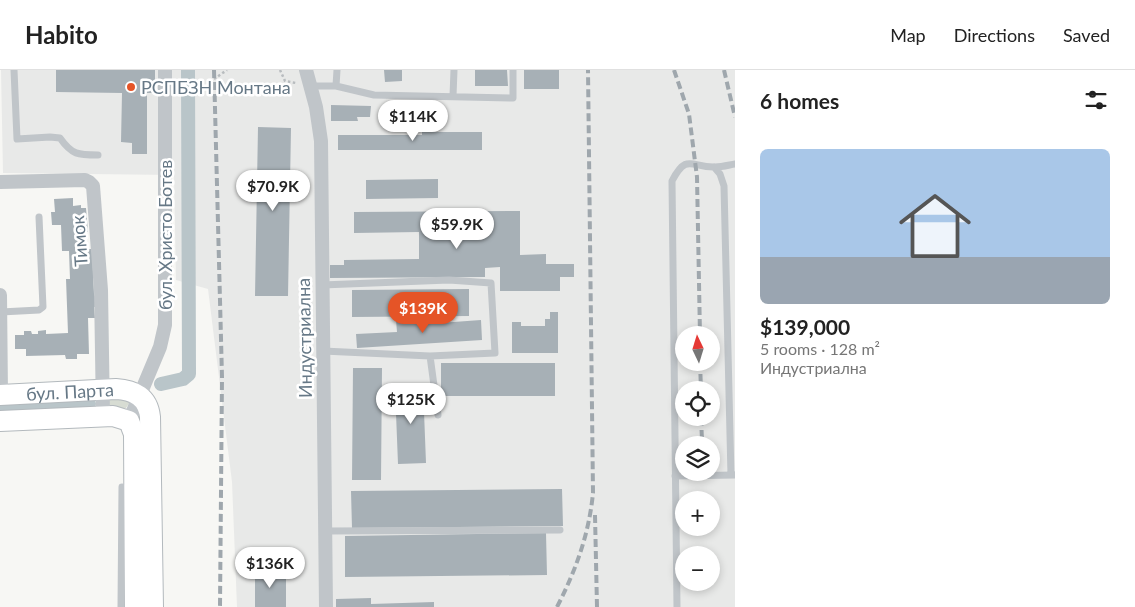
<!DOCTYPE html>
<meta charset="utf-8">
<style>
:root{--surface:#fff;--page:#f6f6f6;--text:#222;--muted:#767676;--line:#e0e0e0;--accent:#e55427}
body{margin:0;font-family:Lato,sans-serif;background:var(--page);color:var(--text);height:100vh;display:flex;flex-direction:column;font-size:19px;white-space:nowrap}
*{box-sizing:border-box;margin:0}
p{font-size:16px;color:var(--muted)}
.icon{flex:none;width:28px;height:28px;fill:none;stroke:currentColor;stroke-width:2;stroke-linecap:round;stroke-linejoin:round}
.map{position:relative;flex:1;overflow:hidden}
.sheet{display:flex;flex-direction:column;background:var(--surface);width:400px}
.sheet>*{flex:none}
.needle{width:32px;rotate:356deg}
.buttons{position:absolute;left:675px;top:256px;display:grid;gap:10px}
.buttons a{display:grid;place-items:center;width:45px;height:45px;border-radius:50%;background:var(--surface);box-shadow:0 2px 8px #0003;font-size:25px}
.price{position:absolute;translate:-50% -42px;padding:0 11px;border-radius:18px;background:#fff;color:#222;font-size:16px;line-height:32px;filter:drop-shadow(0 1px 2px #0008)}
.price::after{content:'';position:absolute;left:50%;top:30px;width:15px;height:11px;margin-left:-8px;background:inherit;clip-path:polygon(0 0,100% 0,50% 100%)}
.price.on{background:var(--accent);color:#fff}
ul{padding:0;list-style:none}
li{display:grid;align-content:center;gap:10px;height:265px;padding:0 25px}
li+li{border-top:1px solid var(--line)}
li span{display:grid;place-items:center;height:155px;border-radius:8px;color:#555}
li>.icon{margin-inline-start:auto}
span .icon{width:90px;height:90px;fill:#fffc;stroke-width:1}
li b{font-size:21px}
h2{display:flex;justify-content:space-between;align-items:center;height:60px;padding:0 25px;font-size:21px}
header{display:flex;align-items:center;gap:30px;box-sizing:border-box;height:70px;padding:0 25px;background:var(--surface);border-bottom:1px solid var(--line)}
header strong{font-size:24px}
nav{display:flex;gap:28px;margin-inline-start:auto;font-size:18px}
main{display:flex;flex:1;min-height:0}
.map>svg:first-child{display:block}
.built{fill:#e8e9e8;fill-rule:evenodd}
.green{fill:#d7dcd3}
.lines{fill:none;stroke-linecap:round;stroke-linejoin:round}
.canal{stroke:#b9c5c9;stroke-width:14}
.building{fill:#a7b0b6}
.secondary-casing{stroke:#b3b9bd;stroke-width:22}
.path{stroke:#b8bcbf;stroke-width:2.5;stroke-dasharray:2.5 2.5;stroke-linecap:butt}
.lane{stroke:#c0c5c9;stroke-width:7}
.street{stroke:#c0c5c9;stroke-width:14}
.secondary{stroke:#fff;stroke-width:20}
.rail{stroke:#9fa7ad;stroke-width:4;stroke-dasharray:8 4;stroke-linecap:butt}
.poi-dot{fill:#e55427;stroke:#fff;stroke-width:2}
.labels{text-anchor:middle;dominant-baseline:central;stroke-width:5;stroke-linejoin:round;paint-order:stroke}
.poi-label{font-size:18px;fill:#667886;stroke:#fff;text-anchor:start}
.street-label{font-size:18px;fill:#667886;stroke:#fff}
</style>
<header>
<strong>Habito</strong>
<nav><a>Map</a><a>Directions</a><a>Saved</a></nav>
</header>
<main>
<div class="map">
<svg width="735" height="537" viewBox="0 0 735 537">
<rect width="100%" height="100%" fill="#f7f7f4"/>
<path class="built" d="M1,0H735V537H237L232,412L208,219L176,210L174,105L3,103ZM684,265H711V292H684ZM684,320H711V348H684ZM684,375H711V402H684ZM684,430H711V458H684ZM684,485H711V512H684Z"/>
<path class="green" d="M107,326H123L130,332L126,338L108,339Z"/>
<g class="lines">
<path class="canal" d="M161,314L183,309L189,304L188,0
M0,339L89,334"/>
</g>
<path class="building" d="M56,0H155V23H147V84H132V73L121,72L122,23L56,22Z
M384,0H402V11L385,12Z
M475,0H507L508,16H475Z
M524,0H559V19H524Z
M331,35L371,36L370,47H357L358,51H331Z
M258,57L291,58L288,226H255Z
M422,62H482V80H338V65H422Z
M438,109V128L366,129V110Z
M73,128V136L81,135V138H86L88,162H83L84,179H92L94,224L99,237H94L95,248H88L89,284H77V289H66L65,285L26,286V279H15V265H24V261H31L32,264H38V261L46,260V264L68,263L66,209H70L69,181H62L61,155H52L51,142H55L54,129Z
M520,141V185L546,184V194H574V207H560V221H500V197L485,198V207L330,208V195H344V190L419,189V162L354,163V142Z
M469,219V246L352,247V220Z
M550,242H558V283H512V252H521V256H545V249H550Z
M426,248V254L481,250L482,270L357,278L356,264L397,262L396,250Z
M441,293H555V326H441Z
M353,298H382L381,410H352Z
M423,316L426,393L398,394L395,318Z
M562,419L563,456L352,458L351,421Z
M546,463L547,505L345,507V466Z
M255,501H286V537H255Z
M371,528V534L434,532V537H336V529Z"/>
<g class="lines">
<defs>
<g id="secondary">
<path id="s1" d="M0,325L116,319C134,320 148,327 150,347L153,537"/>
<path d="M0,351L113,346L129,351L134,364L135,537"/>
</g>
</defs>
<use href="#secondary" class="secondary-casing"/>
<path class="path" d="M280,0L285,11L296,13
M214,9L227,0"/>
<path class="lane" d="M14,0L17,69L50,67L60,68C72,85 78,85 98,85
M337,0L336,16L374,25L513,28V0
M311,16H336
M453,26L454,0
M714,97L720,104L724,116L731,405
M322,215L449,210L491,213L495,283L430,286L323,281
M1,242L39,240L43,237L39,147
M430,286L438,345
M675,406L735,405
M326,461L560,460
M121,537L122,417
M677,537L672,111C687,82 692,98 715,97C722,97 729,95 735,94"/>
<path class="street" d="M306,0L316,37L321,71L326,537
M0,112L85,110L89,112L93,116L101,220L103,345
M0,225L1,325
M129,351L160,277L165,255V0"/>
<use href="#secondary" class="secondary"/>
<path class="rail" d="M214,0L222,307L220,537
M674,0L689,44L697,107L700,265
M724,0L735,47
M700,292L701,320
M701,348L702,370
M595,445L597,537
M557,537C576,500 589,464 593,423L588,0"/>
</g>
<circle class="poi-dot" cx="131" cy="17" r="5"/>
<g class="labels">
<g class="poi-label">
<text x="141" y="17">РСПБЗН Монтана</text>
</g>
<g class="street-label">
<text transform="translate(165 165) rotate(-90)">бул. Христо Ботев</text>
<text transform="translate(79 171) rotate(-94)">Тимок</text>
<text transform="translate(304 268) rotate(-91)">Индустриална</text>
<text stroke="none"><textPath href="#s1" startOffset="70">бул. Парта</textPath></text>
</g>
</g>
</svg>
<div class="buttons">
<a><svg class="needle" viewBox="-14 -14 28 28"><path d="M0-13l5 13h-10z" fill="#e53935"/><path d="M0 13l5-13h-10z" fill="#767676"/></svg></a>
<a><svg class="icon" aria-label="locate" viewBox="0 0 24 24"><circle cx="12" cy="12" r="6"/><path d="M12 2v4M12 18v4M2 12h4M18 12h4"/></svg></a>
<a><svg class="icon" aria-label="layers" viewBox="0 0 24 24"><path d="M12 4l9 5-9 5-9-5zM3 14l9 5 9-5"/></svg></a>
<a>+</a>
<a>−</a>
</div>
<b class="price" style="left:413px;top:72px">$114K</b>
<b class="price" style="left:273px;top:142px">$70.9K</b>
<b class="price" style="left:457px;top:180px">$59.9K</b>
<b class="price on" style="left:423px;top:264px">$139K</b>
<b class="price" style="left:411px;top:355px">$125K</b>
<b class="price" style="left:270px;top:519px">$136K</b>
</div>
<section class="sheet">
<h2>6 homes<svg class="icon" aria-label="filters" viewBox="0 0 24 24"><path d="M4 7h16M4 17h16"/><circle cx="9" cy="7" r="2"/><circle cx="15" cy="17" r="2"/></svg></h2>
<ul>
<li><span style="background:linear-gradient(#a9c7e8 70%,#9aa5b1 0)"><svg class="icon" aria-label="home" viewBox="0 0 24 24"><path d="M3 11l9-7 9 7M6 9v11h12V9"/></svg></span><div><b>$139,000</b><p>5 rooms · 128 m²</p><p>Индустриална</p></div></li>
</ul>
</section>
</main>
